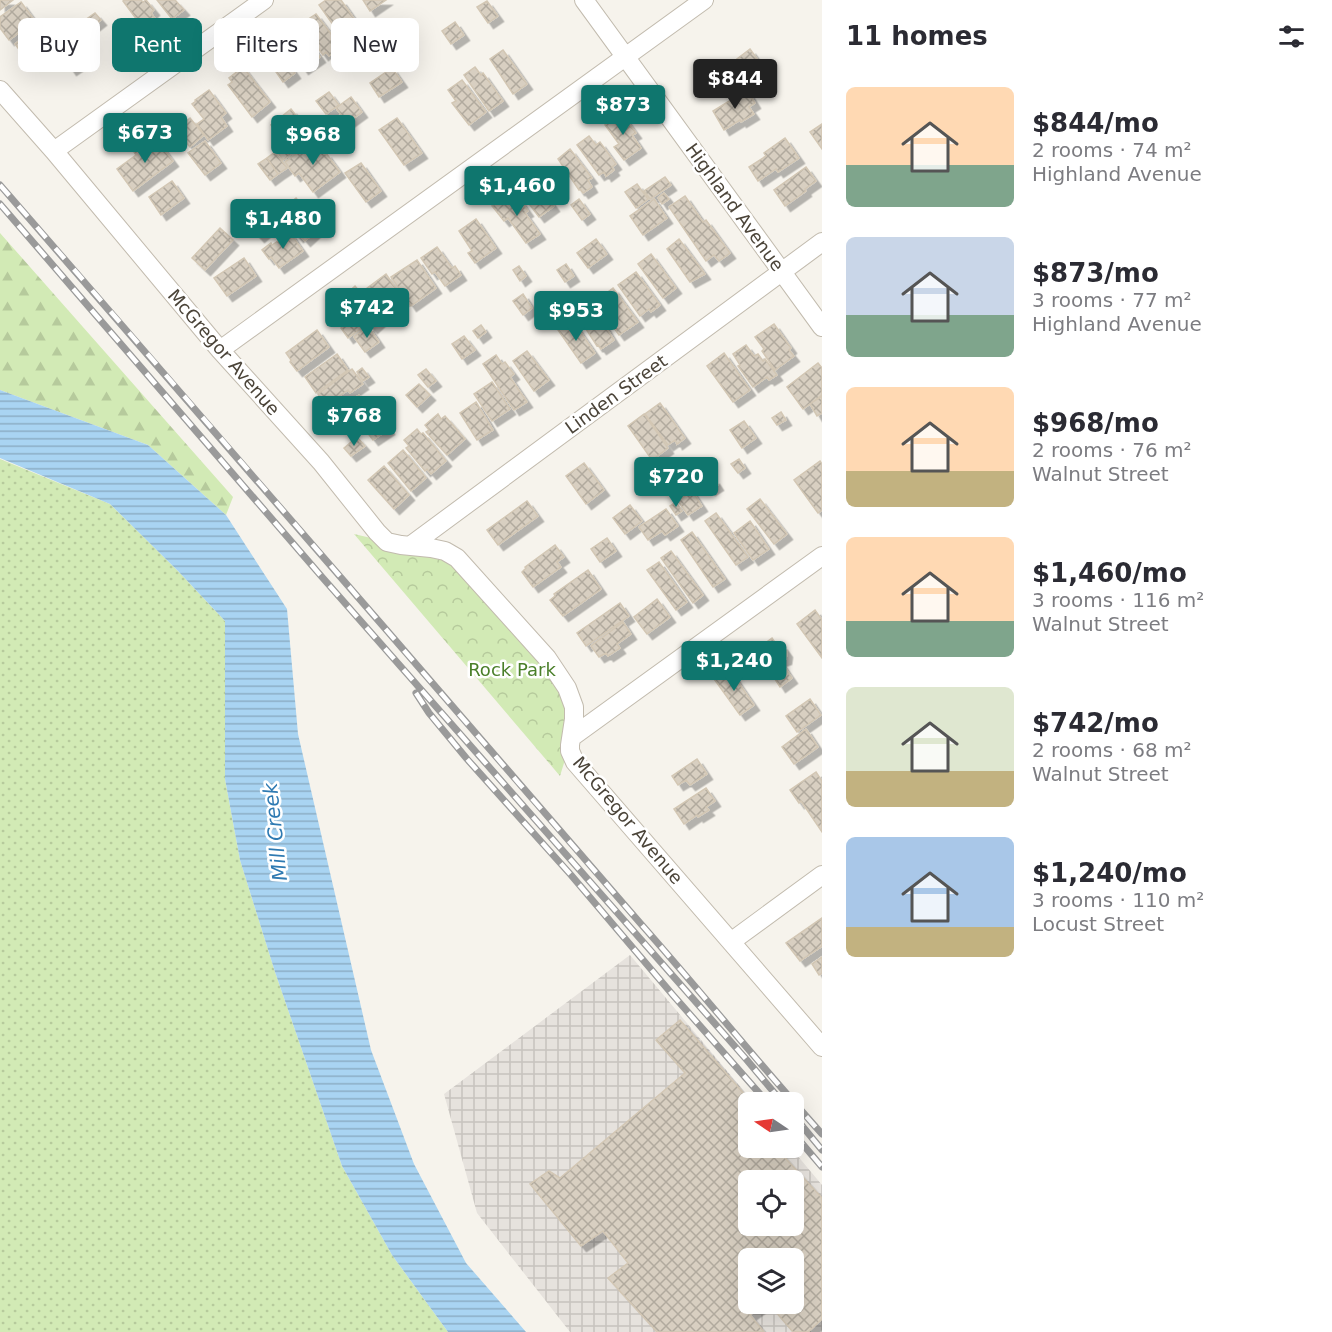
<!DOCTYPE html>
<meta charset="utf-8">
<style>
:root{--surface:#fff;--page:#f2f2f3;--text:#2b2b33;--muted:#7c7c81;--accent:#0f766e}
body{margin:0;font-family:"DejaVu Sans",sans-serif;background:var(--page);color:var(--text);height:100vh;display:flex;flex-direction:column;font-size:22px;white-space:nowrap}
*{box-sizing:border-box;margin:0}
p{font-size:20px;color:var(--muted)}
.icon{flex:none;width:33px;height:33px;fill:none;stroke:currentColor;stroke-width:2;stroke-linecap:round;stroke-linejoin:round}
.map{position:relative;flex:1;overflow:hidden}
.drawer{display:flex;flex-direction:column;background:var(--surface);width:510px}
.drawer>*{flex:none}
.guide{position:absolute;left:18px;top:18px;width:570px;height:54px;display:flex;gap:12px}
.needle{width:39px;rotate:283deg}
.buttons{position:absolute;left:738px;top:1092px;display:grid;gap:12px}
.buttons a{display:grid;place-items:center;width:66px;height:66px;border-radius:9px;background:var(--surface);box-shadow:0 6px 24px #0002;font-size:30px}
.price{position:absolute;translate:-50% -51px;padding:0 14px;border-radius:6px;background:var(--accent);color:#fff;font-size:20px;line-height:39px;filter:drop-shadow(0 2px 3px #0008)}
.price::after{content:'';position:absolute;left:50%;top:36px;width:18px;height:14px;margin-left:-9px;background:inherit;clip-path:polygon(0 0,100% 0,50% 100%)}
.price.active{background:#222;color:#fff}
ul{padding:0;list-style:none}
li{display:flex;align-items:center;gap:18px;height:150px;padding:0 24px}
li span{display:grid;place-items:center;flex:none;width:168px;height:120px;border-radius:9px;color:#555}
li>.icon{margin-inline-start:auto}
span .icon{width:72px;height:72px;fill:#fffc;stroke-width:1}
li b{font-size:26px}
h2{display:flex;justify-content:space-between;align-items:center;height:72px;padding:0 24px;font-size:26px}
.tag{padding:0 21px;border-radius:9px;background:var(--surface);box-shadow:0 6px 24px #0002;font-size:21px;line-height:54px}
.tag.active{background:var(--accent);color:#fff}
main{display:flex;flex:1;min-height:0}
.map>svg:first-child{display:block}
.industrial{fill:url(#industrial-grid);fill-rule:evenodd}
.grass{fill:url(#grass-dots)}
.forest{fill:url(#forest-firs)}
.park{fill:url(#park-crowns)}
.water{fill:url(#water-rules)}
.building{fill:url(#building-cross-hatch);stroke:#d3c7b4;stroke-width:1.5;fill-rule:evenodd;filter:url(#shadow)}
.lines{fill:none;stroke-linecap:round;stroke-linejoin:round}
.street-casing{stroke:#c2bbae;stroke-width:20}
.street{stroke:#fff;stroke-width:18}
.rail-casing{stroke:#9a9a9a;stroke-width:7}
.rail{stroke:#fff;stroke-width:4.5;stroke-dasharray:14;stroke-linecap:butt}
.labels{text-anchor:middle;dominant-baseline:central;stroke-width:5;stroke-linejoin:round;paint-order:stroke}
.street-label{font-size:18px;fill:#4b4439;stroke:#fff}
.park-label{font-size:18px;fill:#4a7f2a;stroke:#fff}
.water-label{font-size:20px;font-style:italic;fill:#2e7ab2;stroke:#fff}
</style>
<main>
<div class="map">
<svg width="822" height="1332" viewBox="0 0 822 1332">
<defs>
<pattern id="industrial-grid" width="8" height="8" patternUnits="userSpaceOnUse" patternTransform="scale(1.5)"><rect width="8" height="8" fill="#e6e2dd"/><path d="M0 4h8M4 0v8" fill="none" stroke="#c7c3be"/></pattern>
<pattern id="grass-dots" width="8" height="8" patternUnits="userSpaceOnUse" patternTransform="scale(1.5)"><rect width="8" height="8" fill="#d2eab5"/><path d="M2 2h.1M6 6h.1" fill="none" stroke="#b6ca9c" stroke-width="1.8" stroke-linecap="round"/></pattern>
<pattern id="forest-firs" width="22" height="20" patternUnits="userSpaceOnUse" patternTransform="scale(1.5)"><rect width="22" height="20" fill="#d2eab5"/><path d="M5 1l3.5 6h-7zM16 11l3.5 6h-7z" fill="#b6ca9c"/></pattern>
<pattern id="park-crowns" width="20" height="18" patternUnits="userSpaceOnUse" patternTransform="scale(1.5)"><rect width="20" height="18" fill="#d2eab5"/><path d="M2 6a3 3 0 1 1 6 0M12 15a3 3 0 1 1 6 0" fill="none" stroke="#b6ca9c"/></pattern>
<pattern id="water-rules" width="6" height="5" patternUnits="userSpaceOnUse" patternTransform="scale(1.5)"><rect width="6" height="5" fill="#a9d4f2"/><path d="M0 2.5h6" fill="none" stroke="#8caec5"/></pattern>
<pattern id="building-cross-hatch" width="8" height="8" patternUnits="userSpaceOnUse" patternTransform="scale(1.5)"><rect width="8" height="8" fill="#d8cfc1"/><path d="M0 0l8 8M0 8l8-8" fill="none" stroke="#b1aa9e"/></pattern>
<filter id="shadow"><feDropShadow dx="5.5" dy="5.5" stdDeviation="0" flood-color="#0004"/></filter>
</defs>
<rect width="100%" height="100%" fill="#f6f3ec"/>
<path class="industrial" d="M630,955L753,1102H748V1148H791L822,1185V1332H570L477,1213L444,1094ZM748,1180H794V1226H748ZM748,1258H794V1304H748Z"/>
<path class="grass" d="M0,459L110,504L178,571L225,621V779L240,860L275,972L342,1166L392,1255L448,1332H0Z"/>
<path class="forest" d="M0,233L233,497L226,515L148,445L0,390Z"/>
<path class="park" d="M354,534L401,545L445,551L567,688L572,737L560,776Z"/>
<path class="water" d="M0,390L148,445L226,515L287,609L298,734L371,1050L414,1164L466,1263L526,1332H448L392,1255L342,1166L275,972L240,860L225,779V621L178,571L110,504L0,458Z"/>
<path class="building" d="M0,0H13L0,10Z
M124,0H141L143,2L146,0L154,10L151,13L158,23L146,32L123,1Z
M157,0H175L184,10L172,19Z
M326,0H341L365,34L348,46L319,5Z
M363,0H386L370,11Z
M487,1L498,16L488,23L477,7Z
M21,2L35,21L9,40L0,28V17Z
M95,13L101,20L87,31L81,23Z
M316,14L331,34L333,33L342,46L329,56L326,52L323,55L301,24Z
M42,20L52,35L23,55L15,44L36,29L33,26Z
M455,22L464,35L451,44L442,31Z
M298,26L320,57L303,69L282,39Z
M379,27L389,41L380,48L370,33Z
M79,35L93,55L71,70L58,51Z
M274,43L295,73L283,82L262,52Z
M750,49L758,60L744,70L737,59Z
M503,50L527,84L513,94L490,59Z
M243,67L270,102L252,117L228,85L232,82L229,78Z
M475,67L481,75L483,73L503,101L489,111L464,75Z
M392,68L402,82L379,97L370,83Z
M462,80L486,112L469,125L452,103L456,101L448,90Z
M209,90L226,113L221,117L227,126L208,140L197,124L204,119L192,104L196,101L195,100Z
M747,90L755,103L749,107L754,114L741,122L740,120L724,130L713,111Z
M329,92L339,105L326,114L316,101Z
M351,97L362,112L347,123L336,108Z
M291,109L305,127L284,143L271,125Z
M621,113L636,133L632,135L641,148L624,160L614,147L619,144L605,125Z
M190,118L204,135L190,147L176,130Z
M397,118L422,153L404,165L379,130Z
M822,124V149L810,132Z
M154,136L173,161L133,191L117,169L136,155L134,152Z
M297,136L304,145L283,160L276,150Z
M589,136L596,145L600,142L616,164L612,167L614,170L606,176L604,172L599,175L577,145Z
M785,138L799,158L778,172L776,169L758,181L749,167L766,156L764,153Z
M205,141L221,163L205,175L188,153Z
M314,141L324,154L326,153L340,172L313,192L299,173L295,176L285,162Z
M570,149L592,178L588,180L592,187L583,193L580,189L579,190L558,159Z
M275,152L287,168L278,174L267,158Z
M267,158L278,174L270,180L258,164Z
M361,163L381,191L366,202L345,173Z
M806,167L816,181L805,189L806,191L785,206L774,190Z
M532,176L554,206L539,217L517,188Z
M665,177L671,185L650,199L644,191Z
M172,181L184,198L161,215L149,197Z
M637,184L648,199L636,208L625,192Z
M664,193L669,199L662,204L658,198Z
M508,194L515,203L520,200L528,211L525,213L540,234L526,243L508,218L504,221L492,206Z
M685,196L703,222L706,220L730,253L719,261L714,255L706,261L669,207Z
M296,198L315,222L313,223L318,229L305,241L300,235L298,237L278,213Z
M579,199L590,214L582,220L571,205Z
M654,199L667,218L643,235L630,216Z
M261,207L275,223L259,237L245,222Z
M476,219L496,248L475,263L468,253L472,251L459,231Z
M220,228L233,240L205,270L192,258Z
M290,233L303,251L279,268L271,257L269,259L262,250L271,243L272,245Z
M596,239L607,254L588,268L577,253Z
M679,239L705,274L690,282L667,249Z
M437,247L452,268L455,266L461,275L445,286L435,272L432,274L421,258Z
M651,254L676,288L663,298L638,264Z
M244,258L256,276L227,296L214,278Z
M417,260L436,288L411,306L391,277Z
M566,264L574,276L565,282L557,270Z
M519,266L526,276L520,281L513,270Z
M636,272L660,305L651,312L649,309L640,316L618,285Z
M386,274L404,300L384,314L366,289Z
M355,286L382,319L372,328L344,296Z
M613,288L638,322L619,335L603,313L607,310L599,299Z
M523,294L532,308L523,315L513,301Z
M341,298L363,327L348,338L341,328L343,326L329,306Z
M585,305L598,324L602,321L614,340L601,349L598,345L597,346L575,312Z
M572,320L595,353L581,363L558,330Z
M774,324L791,348L789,350L794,356L775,370L762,351L764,349L755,337Z
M481,325L486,332L478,338L473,331Z
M368,326L379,342L365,352L354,337Z
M317,330L329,347L297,371L290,362L291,360L286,353Z
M464,336L475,350L462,359L452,344Z
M746,345L754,356L758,354L763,361L765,359L777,375L769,380L767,377L753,387L738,366L740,365L733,354Z
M527,351L549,380L534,391L513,361Z
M724,353L750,390L733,402L707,366Z
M337,354L348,370L316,393L305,377Z
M496,355L502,364L505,362L514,374L510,377L527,402L514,410L483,364Z
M818,363L822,368V395L803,409L787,387Z
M362,368L369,377L363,381L357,372Z
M352,369L363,384L350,393L348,390L326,406L318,394Z
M426,369L436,381L428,387L418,375Z
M492,382L510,409L492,421L474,394Z
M419,384L430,395L417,407L406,395Z
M359,395L372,414L346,431L334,413Z
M822,396V413L817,416L810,404Z
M476,402L493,430L477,440L460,413Z
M660,403L685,438L677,444L675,440L668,445L645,414Z
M781,412L786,420L777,425L772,418Z
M438,414L441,419L445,416L465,439L447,455L426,432L429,430L425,425Z
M644,414L668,448L652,460L628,426Z
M378,416L389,429L373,440L363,427Z
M744,421L756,438L742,448L730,430Z
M417,429L421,434L423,433L446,461L431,474L427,469L425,471L406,448L409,446L404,440Z
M357,437L365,446L351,456L344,448Z
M403,450L426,478L411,491L388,463Z
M739,459L745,468L738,473L731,464Z
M820,461L822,464V510L818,513L794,480Z
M584,463L604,490L586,504L566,476Z
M384,466L409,495L394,509L368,480Z
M682,475L690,488L675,498L666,485Z
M714,479L718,485L710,490L706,484Z
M692,491L702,506L688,515L678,501Z
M760,499L787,534L774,544L747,509Z
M527,501L538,516L498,545L487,530Z
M676,502L682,511L676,515L670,506Z
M630,505L642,521L625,534L613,518Z
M666,509L678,526L665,535L662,531L648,540L639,527Z
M716,513L748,557L736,565L705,521Z
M750,521L769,549L753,560L734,533Z
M692,532L725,579L713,587L681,540Z
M607,538L616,551L600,562L591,549Z
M555,545L564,557L557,562L561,567L533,587L522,572L526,568L525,567Z
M671,551L703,595L693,603L661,558Z
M659,562L687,602L676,610L647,570Z
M588,570L601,589L563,616L550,600L555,596L554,594Z
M657,599L670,617L647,634L634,617Z
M620,603L629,616L586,646L577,633Z
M815,610L822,620V658L797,624Z
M623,622L631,634L617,644L620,648L608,656L606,653L599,657L591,646Z
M772,638L776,644L782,645L787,652L786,659L780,661L792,678L780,687L756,650Z
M729,669L754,705L740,715L714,679Z
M810,699L821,715L797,732L786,716Z
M806,729L818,747L794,764L782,747Z
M697,759L707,774L690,785L686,780L678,785L672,776Z
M816,772L822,781V832L801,801L799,803L790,790Z
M706,788L715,801L706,807L709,810L698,817L697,815L684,824L674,809Z
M822,918V946L800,961L786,943Z
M822,957V973L819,975L812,964Z
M680,1020L751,1102H748V1148H776L822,1198V1319L808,1332H793L769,1304H794V1258H748V1304H765L750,1315L764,1332H657L608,1278L628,1263L603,1231L581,1246L530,1184L549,1171L560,1178L685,1073L656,1040ZM748,1180H794V1226H748Z"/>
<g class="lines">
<defs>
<path id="street" d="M584,0L822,327
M0,90L54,151L220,350L321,462L377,532L387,542L401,545L431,548L445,551L457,558L547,658L567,688L574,707V719L570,745V751L575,762L822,1047
M54,151L264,0
M220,350L704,0
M410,546L822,242
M572,737L822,556
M732,941L822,875"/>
</defs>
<use href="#street" class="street-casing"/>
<use href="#street" class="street"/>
<defs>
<path id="rail" d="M0,185C215,430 427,678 641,924C702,993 760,1065 822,1134
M0,204L322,577L746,1059L782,1102
M416,693L429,713L467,759L571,875L672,994L767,1102
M794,1116L822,1150
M794,1134L822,1167"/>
</defs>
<use href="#rail" class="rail-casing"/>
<use href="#rail" class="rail"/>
</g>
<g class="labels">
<g class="street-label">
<text transform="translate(735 207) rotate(54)">Highland Avenue</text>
<text transform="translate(224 352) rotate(49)">McGregor Avenue</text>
<text transform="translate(616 394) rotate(-36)">Linden Street</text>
<text transform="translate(628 820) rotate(50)">McGregor Avenue</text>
</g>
<g class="park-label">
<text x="512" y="669">Rock Park</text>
</g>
<g class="water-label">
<text transform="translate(275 832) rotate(-96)">Mill Creek</text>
</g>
</g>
</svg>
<div class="buttons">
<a><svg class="needle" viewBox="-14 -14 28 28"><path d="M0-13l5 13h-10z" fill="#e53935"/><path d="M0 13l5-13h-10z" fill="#7c7c81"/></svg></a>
<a><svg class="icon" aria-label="locate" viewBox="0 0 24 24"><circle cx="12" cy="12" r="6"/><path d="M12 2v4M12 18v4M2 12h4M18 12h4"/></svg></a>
<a><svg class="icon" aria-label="layers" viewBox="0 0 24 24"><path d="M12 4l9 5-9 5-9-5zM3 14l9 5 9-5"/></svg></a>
</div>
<b class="price active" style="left:735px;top:110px">$844</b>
<b class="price" style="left:623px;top:136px">$873</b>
<b class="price" style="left:145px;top:164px">$673</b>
<b class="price" style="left:313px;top:166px">$968</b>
<b class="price" style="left:517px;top:217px">$1,460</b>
<b class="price" style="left:283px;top:250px">$1,480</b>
<b class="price" style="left:367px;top:339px">$742</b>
<b class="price" style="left:576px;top:342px">$953</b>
<b class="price" style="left:354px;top:447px">$768</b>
<b class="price" style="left:676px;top:508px">$720</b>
<b class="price" style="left:734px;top:692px">$1,240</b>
<div class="guide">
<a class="tag">Buy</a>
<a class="tag active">Rent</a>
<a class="tag">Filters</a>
<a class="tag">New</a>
</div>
</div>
<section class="drawer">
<h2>11 homes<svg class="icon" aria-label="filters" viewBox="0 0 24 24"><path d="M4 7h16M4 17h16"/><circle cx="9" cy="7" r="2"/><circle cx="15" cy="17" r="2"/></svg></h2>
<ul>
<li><span style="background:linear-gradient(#ffd9b3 65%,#7fa58c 0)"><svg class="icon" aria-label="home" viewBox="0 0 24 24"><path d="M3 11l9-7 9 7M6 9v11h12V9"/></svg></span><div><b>$844/mo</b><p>2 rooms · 74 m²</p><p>Highland Avenue</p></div></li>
<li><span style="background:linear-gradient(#c9d6e8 65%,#7fa58c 0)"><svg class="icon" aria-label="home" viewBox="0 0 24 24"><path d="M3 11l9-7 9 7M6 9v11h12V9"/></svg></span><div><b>$873/mo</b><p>3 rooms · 77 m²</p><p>Highland Avenue</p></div></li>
<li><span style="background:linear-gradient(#ffd9b3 70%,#c2b280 0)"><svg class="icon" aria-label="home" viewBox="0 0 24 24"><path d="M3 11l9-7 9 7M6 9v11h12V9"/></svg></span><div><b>$968/mo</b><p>2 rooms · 76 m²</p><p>Walnut Street</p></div></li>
<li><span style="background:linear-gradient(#ffd9b3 70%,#7fa58c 0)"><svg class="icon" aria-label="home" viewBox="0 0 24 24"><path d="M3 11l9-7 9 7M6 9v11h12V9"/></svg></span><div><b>$1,460/mo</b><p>3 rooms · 116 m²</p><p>Walnut Street</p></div></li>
<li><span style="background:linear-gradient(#dfe7d0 70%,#c2b280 0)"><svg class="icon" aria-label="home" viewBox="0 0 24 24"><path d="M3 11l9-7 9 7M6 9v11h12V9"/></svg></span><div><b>$742/mo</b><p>2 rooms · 68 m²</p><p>Walnut Street</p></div></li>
<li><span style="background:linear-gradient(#a9c7e8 75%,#c2b280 0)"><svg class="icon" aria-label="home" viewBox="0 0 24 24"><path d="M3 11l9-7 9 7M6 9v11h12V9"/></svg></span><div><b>$1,240/mo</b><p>3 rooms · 110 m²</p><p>Locust Street</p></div></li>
</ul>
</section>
</main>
